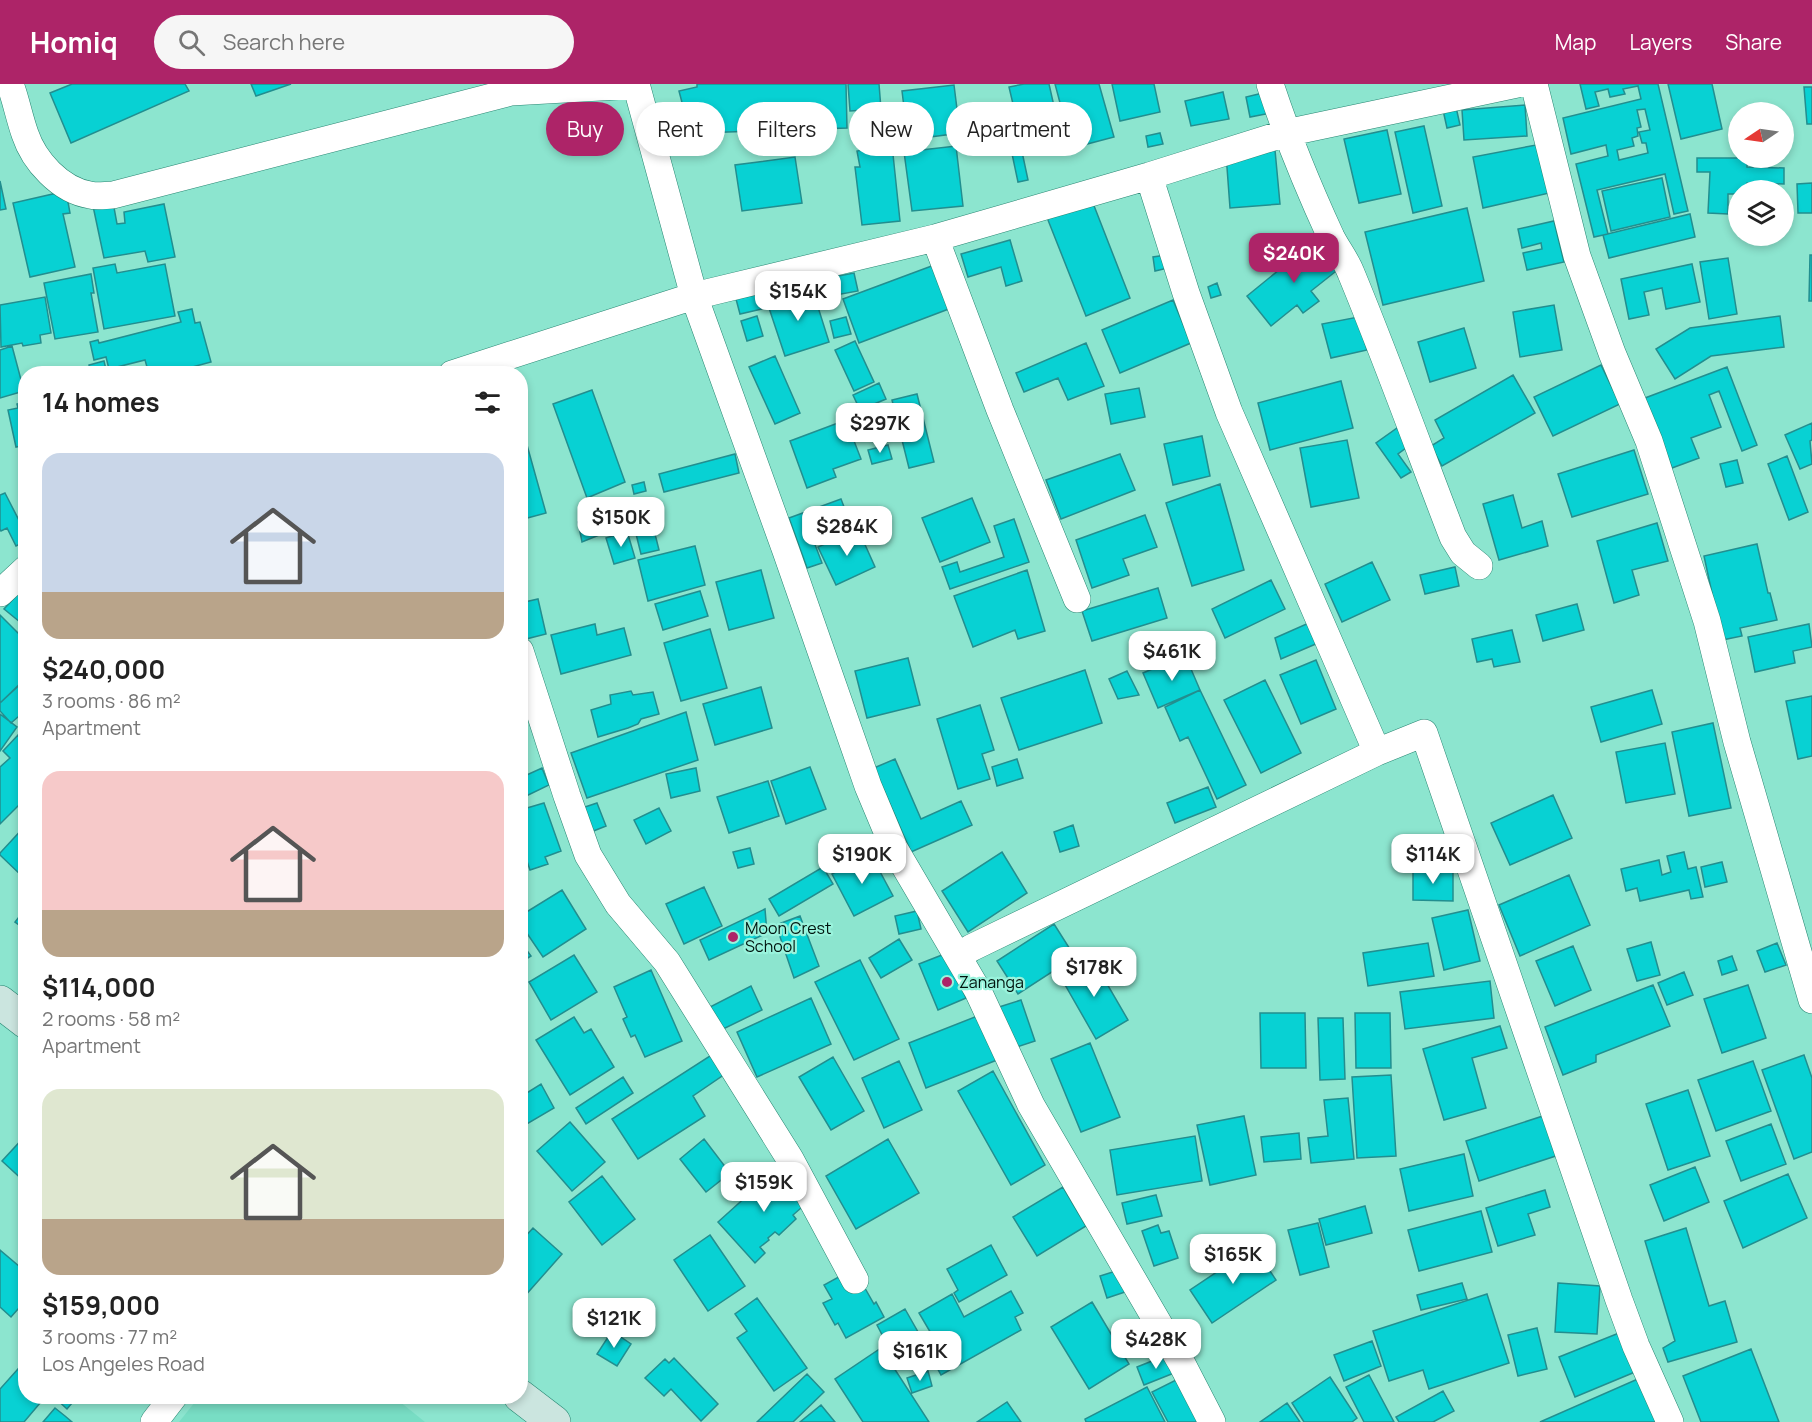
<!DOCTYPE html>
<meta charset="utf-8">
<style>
:root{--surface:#fff;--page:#f6f6f6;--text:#222;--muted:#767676;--accent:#ad2468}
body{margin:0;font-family:Manrope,sans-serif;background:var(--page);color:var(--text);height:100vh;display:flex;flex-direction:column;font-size:22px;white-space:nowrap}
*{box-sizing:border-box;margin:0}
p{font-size:20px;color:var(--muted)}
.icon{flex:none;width:33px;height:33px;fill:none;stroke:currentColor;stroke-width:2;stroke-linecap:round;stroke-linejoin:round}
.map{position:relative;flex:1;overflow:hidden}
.sheet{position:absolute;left:18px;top:282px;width:510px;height:1038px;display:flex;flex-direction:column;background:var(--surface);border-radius:24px;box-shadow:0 3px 9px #0003}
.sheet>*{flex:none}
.banner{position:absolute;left:546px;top:18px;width:570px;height:54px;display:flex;gap:12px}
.needle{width:39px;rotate:257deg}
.controls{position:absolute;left:1728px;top:18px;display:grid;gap:12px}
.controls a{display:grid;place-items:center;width:66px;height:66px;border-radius:50%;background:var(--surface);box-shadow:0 3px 9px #0003;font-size:30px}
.price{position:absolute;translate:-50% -51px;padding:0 14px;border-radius:12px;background:#fff;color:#222;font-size:20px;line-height:39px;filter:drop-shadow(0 2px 3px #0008)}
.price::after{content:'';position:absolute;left:50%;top:36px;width:18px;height:14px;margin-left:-9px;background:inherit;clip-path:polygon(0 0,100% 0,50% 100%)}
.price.selected{background:var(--accent);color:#fff}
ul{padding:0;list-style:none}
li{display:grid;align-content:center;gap:12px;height:318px;padding:0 24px}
li span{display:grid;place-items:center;height:186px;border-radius:18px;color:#555}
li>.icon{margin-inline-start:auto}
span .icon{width:108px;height:108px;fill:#fffc;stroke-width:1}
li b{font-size:26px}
h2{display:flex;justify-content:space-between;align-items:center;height:72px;padding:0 24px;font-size:26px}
.pill{padding:0 21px;border-radius:27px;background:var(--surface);box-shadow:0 3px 9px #0003;font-size:21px;line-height:54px}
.pill.selected{background:var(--accent);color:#fff}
header{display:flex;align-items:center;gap:36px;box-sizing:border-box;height:84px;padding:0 30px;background:var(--accent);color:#fff}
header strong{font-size:28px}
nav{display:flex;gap:33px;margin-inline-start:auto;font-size:21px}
.search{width:420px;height:54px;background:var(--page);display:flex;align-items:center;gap:15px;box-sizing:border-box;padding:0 21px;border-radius:33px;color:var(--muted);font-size:22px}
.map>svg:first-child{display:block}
.built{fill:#78ddc4}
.building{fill:#08d1d3;stroke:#228e8f;stroke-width:1.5;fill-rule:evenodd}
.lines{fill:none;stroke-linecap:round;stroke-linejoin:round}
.minor-casing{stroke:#278672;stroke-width:28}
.secondary-casing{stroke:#278672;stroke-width:34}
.minor{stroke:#fff;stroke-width:27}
.secondary{stroke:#cbe5df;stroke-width:33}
.poi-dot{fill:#ad2468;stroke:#99f3dc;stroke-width:2}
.labels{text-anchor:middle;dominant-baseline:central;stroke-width:4.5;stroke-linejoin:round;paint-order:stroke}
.poi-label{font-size:16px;fill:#00140e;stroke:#99f3dc;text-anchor:start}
</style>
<header>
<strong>Homiq</strong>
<div class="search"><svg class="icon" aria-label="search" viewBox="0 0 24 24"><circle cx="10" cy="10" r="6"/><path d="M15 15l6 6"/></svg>Search here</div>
<nav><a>Map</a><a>Layers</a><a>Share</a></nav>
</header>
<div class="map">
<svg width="1812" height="1338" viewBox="0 0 1812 1338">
<rect width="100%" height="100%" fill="#8ce5cf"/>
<path class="built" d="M199,1313H394L425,1338H179Z"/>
<path class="building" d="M72,0H185L189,7L71,59L50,9Z
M251,0H291L256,12Z
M697,0H846L847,44L699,49V47L690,49L679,7L697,3Z
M848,0H879L881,25L850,27Z
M1024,0H1049L1063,62L1025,71L1009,3Z
M1055,0H1099L1114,53L1072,64Z
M1112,0H1154L1160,28L1120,37Z
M1580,0H1658L1688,127L1674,130L1665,90L1597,106L1608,150L1594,153L1576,80L1608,72L1606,61L1571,70L1563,34L1641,15L1638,2L1623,5L1625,10L1610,13L1608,5L1595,8L1599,22L1586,25ZM1645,25L1650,46L1639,48L1642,59H1646L1648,69L1619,76L1617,66L1634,62L1632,54L1638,52L1637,44L1641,43L1637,26Z
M1668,0H1712L1722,45L1681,55Z
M954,1L960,49L908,56L902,7Z
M1804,3H1812V40H1807Z
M1223,8L1229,35L1191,42L1185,17Z
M1267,8L1271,29L1250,33L1246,13Z
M1525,21L1527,52L1464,56L1462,26Z
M1456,23L1460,41L1447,44L1443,26Z
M890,28L895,57L880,60L878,51L857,54L853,34Z
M1424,42L1442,122L1413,129L1395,48Z
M1387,46L1401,110L1359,119L1344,55Z
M1160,49L1163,60L1148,63L1146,52Z
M1547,59L1558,107L1483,124L1473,73Z
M892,61L900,137L862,141L855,83H860L857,67Z
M956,62L963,122L912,127L904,68Z
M1021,63L1028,96L1018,98L1011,65Z
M1275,66L1280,120L1230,124L1226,70Z
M795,73L802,119L742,127L735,81Z
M1697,74H1747V83L1784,84V100L1747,99V106H1738V110H1728V130L1708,129L1710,88H1697Z
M1662,94L1670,133L1611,147L1602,107Z
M0,97L6,125L0,126Z
M1812,99V129H1798L1797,100Z
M66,107L70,129L63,130L75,183L30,193L13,119Z
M1091,114L1130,214L1086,232L1046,131Z
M113,118L117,140L125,139L124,128L164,120L175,173L148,178L145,167L104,174L93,122Z
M1467,124L1484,197L1383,221L1365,148Z
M1690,130L1695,153L1609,174L1603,151Z
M1554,137L1564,178L1527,186L1523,169L1542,165L1541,159L1522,164L1518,145Z
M1317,155L1340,184L1311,207L1319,217L1303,229L1297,221L1271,242L1247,212Z
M1010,156L1022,197L1006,202L1001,183L968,193L961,170Z
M1166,171L1168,184L1155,187L1153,173Z
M1810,171H1812V217H1809Z
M1728,174L1737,230L1709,235L1700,178Z
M115,180L117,189L165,180L175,232L104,245L93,184Z
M937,180L954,223L859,259L843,215Z
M1692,180L1700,218L1666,225L1662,204L1644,208L1649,231L1629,235L1621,195Z
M854,189L858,207L836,211L833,193Z
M91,190L94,209H91L98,248L55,255L44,199Z
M1217,199L1221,211L1211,214L1208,203Z
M812,204L829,258L785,272L767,218Z
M759,210L762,225L740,230L736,215Z
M45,213L51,249L40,251L41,259L23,262L22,259L1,263L0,221Z
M1173,216L1191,259L1120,289L1102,246Z
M1554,221L1562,266L1520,273L1513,228Z
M192,225L195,239L200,238L211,278L181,286L182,290H149L145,276L109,285L106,273L94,276L90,258L98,256L99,259L181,238L178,228Z
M757,232L763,252L747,257L741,237Z
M1780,232L1784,263L1711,272L1675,295L1656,265L1690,244Z
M846,233L851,250L834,254L830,237Z
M1358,233L1367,266L1331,274L1322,240Z
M1464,244L1476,284L1430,298L1418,258Z
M855,257L874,298L854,307L835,266Z
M1086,259L1104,302L1068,316L1058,294L1024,308L1016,289Z
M12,262L24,307L0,314V266Z
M775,272L800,329L775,340L749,283Z
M104,277L107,290H91L89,281Z
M1601,281L1620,320L1553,352L1534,313Z
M1727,283L1757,361L1742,367L1719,307L1709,311L1721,343L1691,354L1699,374L1672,384L1645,314Z
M1513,291L1535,329L1442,382L1431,362L1444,354L1435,336Z
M1341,297L1353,344L1270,366L1258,319Z
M879,299L886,315L860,326L853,311Z
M1139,304L1145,333L1111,340L1105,310Z
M592,306L625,398L587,414L553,320Z
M917,310L934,378L909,384L892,316Z
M26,318V361L16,363L8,326L18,324L17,320Z
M520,336L546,429L520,436Z
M846,336L861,375L833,385L836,393L807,404L790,357Z
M1812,339V356L1810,357L1812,380L1800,385L1785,351Z
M1397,344L1410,361L1398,370L1411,388L1401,394L1376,359Z
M1202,352L1210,392L1173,401L1164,360Z
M1347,356L1359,414L1311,423L1300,364Z
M888,361L892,375L872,380L868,366Z
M1634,366L1648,410L1572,433L1558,390Z
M735,370L739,389L664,408L659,390Z
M1120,370L1135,406L1061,435L1046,396Z
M1787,372L1808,428L1789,436L1768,380Z
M1737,376L1743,399L1726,403L1720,380Z
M644,398L646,407L634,410L632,401Z
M1220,400L1244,486L1192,502L1166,419Z
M5,409L26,450V457L16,462L7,444L1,447L0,445V411Z
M1513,411L1522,444L1542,437L1548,462L1499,476L1483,420Z
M972,414L990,458L940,478L922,434Z
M841,415L849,436L811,450L822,479L807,484L789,434Z
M615,425L619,443L582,458L578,438Z
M1145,431L1157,463L1123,475L1129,491L1092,504L1076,456Z
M1014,435L1029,478L950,505L942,483L957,478L960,488L1004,473L994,442Z
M1657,439L1668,477L1632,486L1639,511L1614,519L1597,457Z
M858,445L875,483L836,501L818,463Z
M654,446L659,466L641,470L636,450Z
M627,447L635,474L614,480L606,454Z
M1757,460L1768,509H1770L1777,536L1740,544L1742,552L1722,556L1704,472Z
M695,462L705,501L648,517L638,476Z
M1372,478L1390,516L1342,538L1325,500Z
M1455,483L1459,502L1425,510L1420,491Z
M761,486L774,534L729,546L716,498Z
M1027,486L1045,547L1018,555L1015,546L973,563L954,512Z
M1271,496L1285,525L1225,554L1212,525Z
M26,501V543L4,525Z
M1158,504L1167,534L1092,557L1082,527Z
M700,507L708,532L663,546L655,520Z
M538,515L546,550L526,555L520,533V519Z
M1577,520L1584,546L1543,557L1536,531Z
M0,531L26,557V595L0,619Z
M1311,538L1318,559L1281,575L1275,554Z
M595,540L597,551L624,544L631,571L561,590L551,551Z
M1809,540L1812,563L1793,567L1795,579L1755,588L1748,553Z
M710,545L727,604L681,617L664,559Z
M1512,546L1520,578L1494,583L1492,575L1477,578L1472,555Z
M1185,571L1200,606L1158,624L1143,589Z
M908,574L920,621L867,634L855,587Z
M1316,576L1336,625L1301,640L1280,591Z
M1085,586L1102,639L1019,666L1001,614Z
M1127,587L1139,611L1118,615L1109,595Z
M24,596L26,626L11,639L0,627V619Z
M1265,596L1301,669L1261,689L1224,616Z
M761,603L772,644L715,661L703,620Z
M1200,606L1246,701L1217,715L1188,653L1180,657L1165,623Z
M1652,606L1662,640L1601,658L1591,623Z
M631,607L633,611L653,608L659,630L641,635L638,640L628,644L598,653L591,626L611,620L610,611Z
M1812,612V672L1798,675L1786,617Z
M980,621L994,666L982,670L990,695L958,705L937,635Z
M686,628L698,676L587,714L571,669Z
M0,630L17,643L0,667Z
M1713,639L1731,724L1689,732L1672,648Z
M18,651L26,658V714L0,740V683L10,674L3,667Z
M1665,659L1675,710L1626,719L1616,668Z
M895,675L921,735L961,717L972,741L911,768L874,684Z
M1017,675L1023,694L997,702L992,683Z
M810,683L826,725L786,740L771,697Z
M542,684L549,701L520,715V694Z
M696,684L700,707L671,714L666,690Z
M768,697L779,732L729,749L717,713Z
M1208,703L1216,723L1175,739L1167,719Z
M1553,711L1572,754L1510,781L1491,739Z
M544,719L561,767L545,773L548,780L530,786L520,757V726Z
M597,719L606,742L591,748L582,724Z
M659,724L671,747L646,760L634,736Z
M26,741V792L24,794L0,771V769Z
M1073,741L1079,762L1060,768L1054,748Z
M750,764L754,780L738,784L733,768Z
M1002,768L1027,809L968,848L942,807Z
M1684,768L1688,785L1696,783L1703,813L1691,815L1689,806L1640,817L1637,804L1626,807L1621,785L1659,776L1662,791L1671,788L1667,772Z
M870,769L893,812L854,832L832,790Z
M1722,778L1727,798L1705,803L1701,783Z
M823,783L833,800L779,832L769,815Z
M1413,785L1453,786V817L1413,816Z
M1569,791L1590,841L1520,872L1499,821Z
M704,803L722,842L684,860L666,820Z
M562,806L586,845L543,873L520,839V832Z
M26,824V846L15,838Z
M765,825L767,849L709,876L700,856Z
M1468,826L1480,877L1444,886L1432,834Z
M917,827L921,845L899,850L895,832Z
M800,832L819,882L794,894L776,841Z
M1054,840L1075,873L1018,910L997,877Z
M899,855L912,876L881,894L869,874Z
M520,857L531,872L520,879Z
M1651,858L1660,891L1637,897L1627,865Z
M1428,859L1434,892L1368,902L1363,869Z
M1777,859L1786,881L1765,888L1757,867Z
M1573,862L1591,906L1555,922L1536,877Z
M947,869L966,914L938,926L919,880Z
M574,871L597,908L551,936L529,898Z
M1732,872L1737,886L1722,891L1718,877Z
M1092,874L1128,936L1096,955L1060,892Z
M860,876L899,955L854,976L815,898Z
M651,886L682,957L645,973L635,951L631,953L623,935L627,933L614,903Z
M1684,888L1693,911L1667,921L1658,899Z
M1490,897L1494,934L1405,945L1400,908Z
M1653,901L1670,942L1596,971V978L1563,991L1545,943Z
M1748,901L1766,954L1722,969L1704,915Z
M751,902L762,926L717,948L706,925Z
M811,914L831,960L757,993L737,948Z
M1021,916L1035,957L1014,964L999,923Z
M1260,929H1305L1306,984H1261Z
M1355,929H1390L1391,984H1356Z
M980,931L997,976L926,1004L909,959Z
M574,933L584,949L591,945L614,983L570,1011L536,956Z
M1318,934H1343L1345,995L1320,996Z
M1500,942L1507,964L1472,974L1486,1024L1444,1036L1423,965Z
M1090,959L1120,1033L1081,1048L1051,975Z
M713,970L725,990L693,1012L705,1032L638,1075L612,1035Z
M1804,971L1812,994V1068L1794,1075L1762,986Z
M833,973L864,1027L831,1046L799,993Z
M899,977L922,1026L884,1044L862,994Z
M1753,977L1771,1027L1716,1047L1698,996Z
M993,987L1045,1081L1011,1101L958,1007Z
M1391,991L1396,1072L1357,1074L1352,993Z
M623,993L633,1009L586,1040L576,1024Z
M541,1000L554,1024L520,1044V1010L522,1012Z
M1688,1006L1710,1072L1668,1086L1646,1020Z
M1348,1014L1354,1075L1311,1079L1308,1054L1328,1052L1324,1016Z
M1549,1030L1562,1070L1479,1097L1466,1057Z
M1244,1032L1256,1091L1210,1101L1197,1041Z
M570,1038L605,1078L572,1107L537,1067Z
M1771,1040L1786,1080L1741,1097L1726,1057Z
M1299,1049L1301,1075L1264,1078L1261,1053Z
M26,1051V1099L2,1077Z
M1195,1052L1202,1097L1117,1111L1110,1066Z
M704,1055L730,1089L706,1108L680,1075Z
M888,1055L919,1109L856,1145L826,1092Z
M1464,1070L1473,1112L1409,1127L1400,1085Z
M780,1082L809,1117L793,1131L796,1135L779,1151L775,1148L768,1154L769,1156L760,1163L765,1169L755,1179L718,1138Z
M1695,1083L1709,1118L1664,1137L1650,1101Z
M1788,1090L1807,1134L1743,1164L1724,1117Z
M602,1092L635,1135L602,1161L569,1118Z
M1063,1103L1086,1142L1037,1172L1013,1133Z
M1545,1106L1550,1123L1528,1130L1535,1151L1498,1162L1486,1124Z
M1156,1111L1162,1132L1127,1140L1122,1119Z
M1365,1122L1372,1149L1326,1161L1319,1135Z
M1481,1127L1492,1168L1419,1187L1408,1146Z
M1318,1139L1329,1183L1300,1191L1288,1146Z
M1158,1141L1161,1149L1169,1147L1178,1174L1154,1182L1142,1147Z
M533,1144L562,1170L524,1213L520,1210V1158Z
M1686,1144L1709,1222L1725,1217L1737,1258L1668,1278L1663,1264L1675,1257L1645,1157Z
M710,1151L745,1202L708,1227L674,1176Z
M991,1161L1007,1191L959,1218L954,1209L958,1206L947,1185Z
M1254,1163L1276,1196L1212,1239L1190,1206Z
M0,1166L26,1188V1216L11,1233L0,1223Z
M1119,1186L1125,1208L1107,1214L1100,1192Z
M844,1190L862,1199L874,1220L876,1218L884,1233L846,1254L838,1239L835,1241L823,1219L832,1215L824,1201Z
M1462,1199L1467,1215L1421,1226L1417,1211Z
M1558,1199L1600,1202L1597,1250L1555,1248Z
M1011,1207L1023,1229L1015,1233L1021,1246L941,1291L922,1256L932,1251L919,1229L952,1210L964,1233Z
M1487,1210L1509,1279L1429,1305L1423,1286L1389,1297L1373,1247Z
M757,1214L807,1284L774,1307L737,1254L747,1247L735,1230Z
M1092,1218L1129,1280L1089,1305L1051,1243Z
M905,1225L918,1248L889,1264L877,1241Z
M1537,1244L1547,1285L1518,1292L1508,1251Z
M612,1247L631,1260L617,1282L597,1270Z
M1619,1249L1635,1288L1575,1313L1559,1273Z
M1372,1257L1381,1282L1344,1297L1334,1271Z
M917,1258L922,1274L900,1281L894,1265Z
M881,1264L929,1338H863L835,1295Z
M1751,1265L1779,1338H1701L1683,1292Z
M1167,1271L1174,1289L1144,1301L1137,1283Z
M674,1274L718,1320L701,1337L671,1305L664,1312L645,1294L665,1275L669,1279Z
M26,1276V1312H46L24,1338H0V1305Z
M928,1287L932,1302L912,1309L907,1294Z
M807,1290L824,1308L793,1338H757Z
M1369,1291L1394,1338H1364L1346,1303Z
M1182,1293L1205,1338H1168L1152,1308Z
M1330,1293L1357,1334L1352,1338H1304L1292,1319Z
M1640,1294L1659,1338H1540Z
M1147,1303L1165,1338H1086L1085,1335Z
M1443,1307L1454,1327L1433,1338H1399L1396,1333Z
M53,1312H78L67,1325Z
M1007,1318L1021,1338H977Z
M1287,1319L1300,1338H1260Z
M821,1321L835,1338H800Z
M55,1324L65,1332L72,1338H43Z"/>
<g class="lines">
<defs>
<path id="minor" d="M10,0C16,16 19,33 25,50C34,77 60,106 90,111C97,113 106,111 113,111L511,8L636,1
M636,0L694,212L786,467L868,702L894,764L978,907L1031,1021L1182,1280L1212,1338
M1270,0C1287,52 1308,103 1331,153C1337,165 1346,176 1351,189C1387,276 1419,365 1453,453L1463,469L1479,482
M1534,0L1577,172L1612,269L1649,357L1707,537L1737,658L1812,916
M1149,92L1186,209L1229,328L1377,668
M935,154L1000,326L1077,515
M452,290L694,212L935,154L1149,92L1286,49L1517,0
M0,509L26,485
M520,567L567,712L588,771L618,820L667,878L790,1075L855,1196
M959,872L971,864L1377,668L1424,649L1619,1216L1636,1262L1670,1338
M154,1338L174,1312"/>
<path id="secondary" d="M0,918L26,938
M520,1312L554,1338"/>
</defs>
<use href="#minor" class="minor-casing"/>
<use href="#secondary" class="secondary-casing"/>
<use href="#minor" class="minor"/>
<use href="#secondary" class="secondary"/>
</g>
<g class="poi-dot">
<circle cx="733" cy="853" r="6"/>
<circle cx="947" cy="898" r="6"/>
</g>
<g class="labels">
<g class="poi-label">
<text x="745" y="844">Moon Crest<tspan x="745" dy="18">School</tspan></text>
<text x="959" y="898">Zananga</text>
</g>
</g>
</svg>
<div class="controls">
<a><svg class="needle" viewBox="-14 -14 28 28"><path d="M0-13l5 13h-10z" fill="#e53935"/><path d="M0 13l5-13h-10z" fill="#767676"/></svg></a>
<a><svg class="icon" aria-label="layers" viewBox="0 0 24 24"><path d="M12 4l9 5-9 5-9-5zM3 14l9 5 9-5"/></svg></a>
</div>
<b class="price selected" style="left:1294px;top:200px">$240K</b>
<b class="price" style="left:798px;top:238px">$154K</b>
<b class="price" style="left:880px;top:370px">$297K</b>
<b class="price" style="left:621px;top:464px">$150K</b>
<b class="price" style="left:847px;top:473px">$284K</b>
<b class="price" style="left:1172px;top:598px">$461K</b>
<b class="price" style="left:862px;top:801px">$190K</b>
<b class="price" style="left:1433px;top:801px">$114K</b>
<b class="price" style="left:1094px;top:914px">$178K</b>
<b class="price" style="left:764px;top:1129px">$159K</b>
<b class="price" style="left:1233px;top:1201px">$165K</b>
<b class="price" style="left:614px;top:1265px">$121K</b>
<b class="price" style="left:1156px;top:1286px">$428K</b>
<b class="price" style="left:920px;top:1298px">$161K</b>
<div class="banner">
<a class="pill selected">Buy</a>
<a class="pill">Rent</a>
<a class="pill">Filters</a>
<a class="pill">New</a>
<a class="pill">Apartment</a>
</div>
<section class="sheet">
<h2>14 homes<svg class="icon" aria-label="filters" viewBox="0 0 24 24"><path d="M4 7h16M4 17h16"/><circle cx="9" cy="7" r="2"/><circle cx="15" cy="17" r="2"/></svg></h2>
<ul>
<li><span style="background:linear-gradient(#c9d6e8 75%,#b9a48a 0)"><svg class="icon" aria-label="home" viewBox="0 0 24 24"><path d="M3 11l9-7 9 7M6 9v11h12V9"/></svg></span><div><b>$240,000</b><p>3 rooms · 86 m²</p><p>Apartment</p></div></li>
<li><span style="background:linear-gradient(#f6c9c9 75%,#b9a48a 0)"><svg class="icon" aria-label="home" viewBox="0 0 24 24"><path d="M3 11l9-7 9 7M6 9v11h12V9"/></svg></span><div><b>$114,000</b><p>2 rooms · 58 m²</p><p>Apartment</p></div></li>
<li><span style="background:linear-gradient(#dfe7d0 70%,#b9a48a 0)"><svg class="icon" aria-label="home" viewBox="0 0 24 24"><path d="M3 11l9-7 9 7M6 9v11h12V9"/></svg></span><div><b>$159,000</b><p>3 rooms · 77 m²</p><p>Los Angeles Road</p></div></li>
</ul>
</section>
</div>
